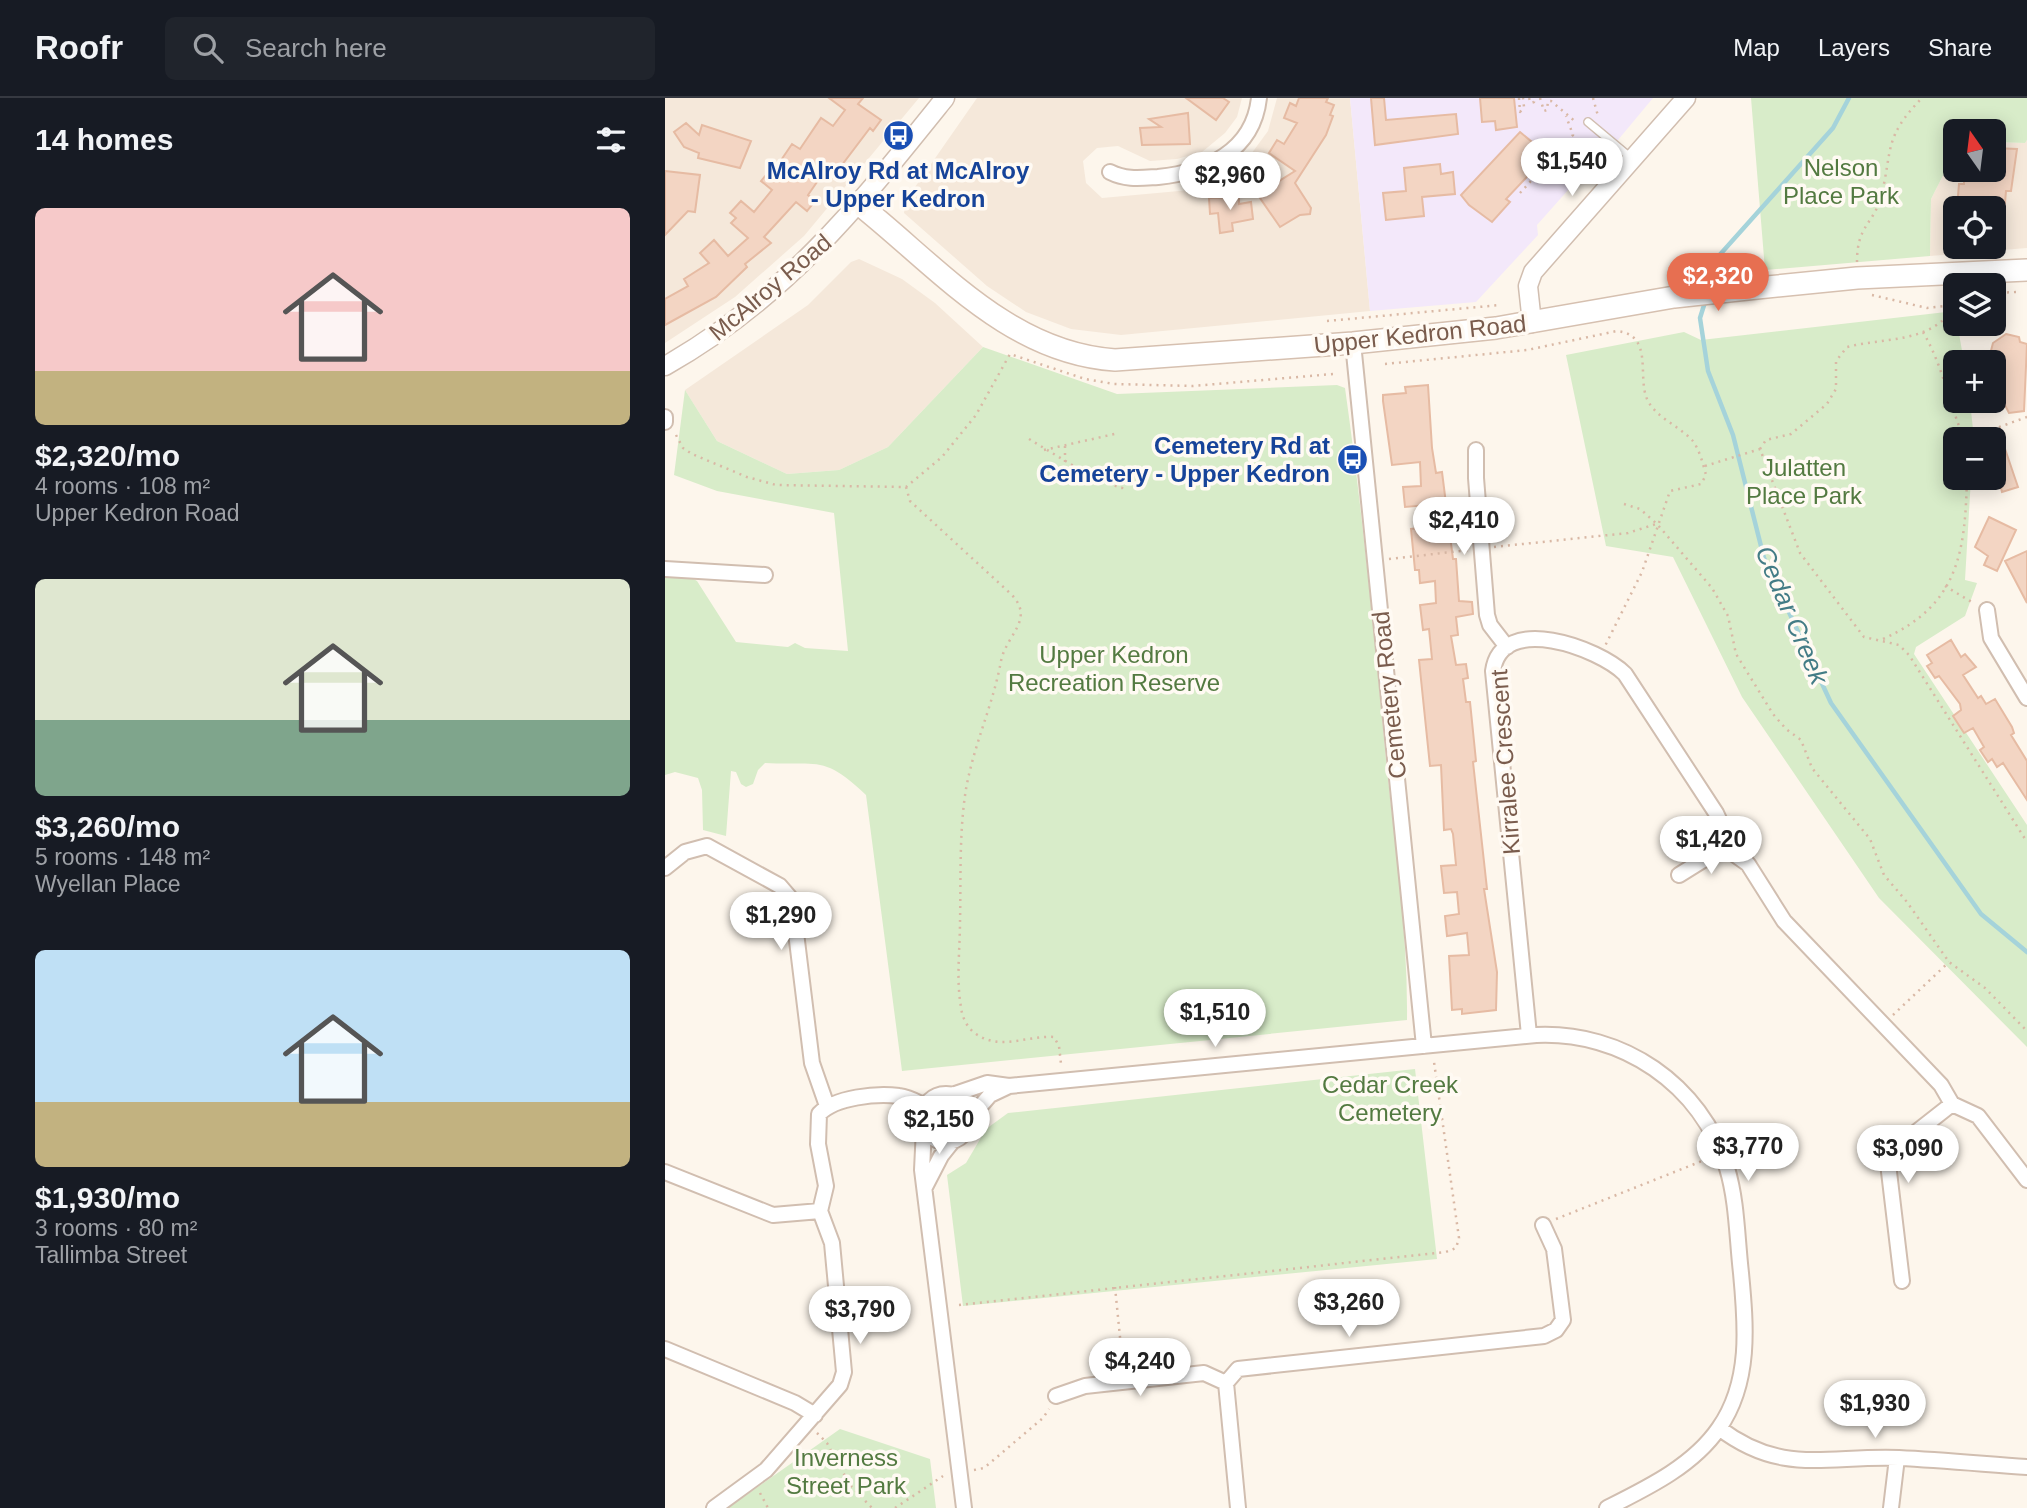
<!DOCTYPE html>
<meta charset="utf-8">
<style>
:root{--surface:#171b24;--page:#20242c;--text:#f1f3f6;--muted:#9ea1a6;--line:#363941;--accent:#e76f51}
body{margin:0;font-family:Arial,sans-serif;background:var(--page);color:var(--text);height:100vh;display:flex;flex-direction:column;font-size:26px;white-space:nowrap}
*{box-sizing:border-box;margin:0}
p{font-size:23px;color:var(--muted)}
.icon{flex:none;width:38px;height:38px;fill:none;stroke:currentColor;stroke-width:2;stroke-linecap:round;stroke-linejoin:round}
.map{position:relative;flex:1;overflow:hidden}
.sheet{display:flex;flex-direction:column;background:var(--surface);width:665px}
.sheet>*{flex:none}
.needle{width:46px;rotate:346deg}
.tools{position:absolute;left:1278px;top:21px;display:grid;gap:14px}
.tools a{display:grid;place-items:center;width:63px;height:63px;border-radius:10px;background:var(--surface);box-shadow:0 4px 18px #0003;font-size:35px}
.price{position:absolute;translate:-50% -60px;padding:0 16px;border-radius:24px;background:#fff;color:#222;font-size:23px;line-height:46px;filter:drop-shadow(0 2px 4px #0008)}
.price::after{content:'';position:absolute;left:50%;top:42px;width:21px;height:16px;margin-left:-10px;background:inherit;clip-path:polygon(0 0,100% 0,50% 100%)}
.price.active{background:var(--accent);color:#fff}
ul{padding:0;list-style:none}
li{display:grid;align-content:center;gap:14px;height:371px;padding:0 35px}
li span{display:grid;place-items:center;height:217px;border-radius:10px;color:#555}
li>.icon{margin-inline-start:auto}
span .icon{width:126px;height:126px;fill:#fffc;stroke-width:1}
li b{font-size:30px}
h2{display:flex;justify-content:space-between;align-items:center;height:84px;padding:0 35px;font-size:30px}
header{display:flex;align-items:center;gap:42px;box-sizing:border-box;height:98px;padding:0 35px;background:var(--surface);border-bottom:2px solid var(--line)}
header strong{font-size:33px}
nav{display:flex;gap:38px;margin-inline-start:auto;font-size:24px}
.search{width:490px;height:63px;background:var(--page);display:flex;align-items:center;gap:18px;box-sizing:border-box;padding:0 24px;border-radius:10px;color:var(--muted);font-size:26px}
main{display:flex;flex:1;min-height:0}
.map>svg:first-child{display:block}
.residential{fill:#f5e8da;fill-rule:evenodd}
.education{fill:#f3e8fa}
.green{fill:#d8ecc9}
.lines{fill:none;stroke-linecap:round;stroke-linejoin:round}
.stream{stroke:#a5d3da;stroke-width:4.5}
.building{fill:#f3d5c3;stroke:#e6bba3;stroke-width:2}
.service-casing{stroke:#d1beb0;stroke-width:10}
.minor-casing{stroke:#d1beb0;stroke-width:18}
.tertiary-casing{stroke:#d1beb0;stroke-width:21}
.secondary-casing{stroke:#d6c0b0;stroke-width:24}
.path{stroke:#d9b8a5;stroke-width:2.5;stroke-dasharray:2 5;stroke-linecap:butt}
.service{stroke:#fff;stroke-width:7}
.minor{stroke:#fff;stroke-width:14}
.tertiary{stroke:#fff;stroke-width:18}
.secondary{stroke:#fff;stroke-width:21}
.labels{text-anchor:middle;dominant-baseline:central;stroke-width:7;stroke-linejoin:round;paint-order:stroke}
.park-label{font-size:24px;fill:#537a41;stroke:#fffaf3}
.transit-label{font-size:24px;font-weight:bold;fill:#164399;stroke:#fffaf3}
.street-label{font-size:24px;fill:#7a5c4d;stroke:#fffaf3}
.water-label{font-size:26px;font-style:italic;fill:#437c86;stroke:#fffaf3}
</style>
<header>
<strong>Roofr</strong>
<div class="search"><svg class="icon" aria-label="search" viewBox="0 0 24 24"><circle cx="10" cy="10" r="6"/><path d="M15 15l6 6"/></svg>Search here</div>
<nav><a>Map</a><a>Layers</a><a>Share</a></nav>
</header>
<main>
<section class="sheet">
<h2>14 homes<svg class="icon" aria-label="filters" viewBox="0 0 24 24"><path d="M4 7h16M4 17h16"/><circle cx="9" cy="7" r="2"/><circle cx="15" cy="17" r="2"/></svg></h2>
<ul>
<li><span style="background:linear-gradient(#f6c9c9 75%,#c2b280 0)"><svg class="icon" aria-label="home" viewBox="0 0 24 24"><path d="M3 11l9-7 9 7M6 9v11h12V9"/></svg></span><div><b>$2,320/mo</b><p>4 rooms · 108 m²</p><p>Upper Kedron Road</p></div></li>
<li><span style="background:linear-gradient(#dfe7d0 65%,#7fa58c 0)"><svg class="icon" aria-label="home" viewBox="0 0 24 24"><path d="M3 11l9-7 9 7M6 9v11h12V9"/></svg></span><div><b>$3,260/mo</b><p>5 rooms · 148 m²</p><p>Wyellan Place</p></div></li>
<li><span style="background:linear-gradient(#bfe0f5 70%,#c2b280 0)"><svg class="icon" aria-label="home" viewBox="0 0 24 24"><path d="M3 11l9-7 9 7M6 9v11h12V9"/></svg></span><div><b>$1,930/mo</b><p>3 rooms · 80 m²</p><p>Tallimba Street</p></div></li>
</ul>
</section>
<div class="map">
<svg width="1362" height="1410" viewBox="0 0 1362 1410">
<rect width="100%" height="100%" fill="#fdf6ec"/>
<path class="residential" d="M0,0H254L139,138L70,199L0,245Z
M312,0H577L572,19L560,35L537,54L512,61L485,63L453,48L432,50L418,63L421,85L437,100L525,92L551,85L581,63L603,33L612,0H685L705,213L456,237L406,231L361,214L322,188L239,115L241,102Z
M1362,42V150L1265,158L1266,101L1290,54V72H1328V44L1360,45ZM1290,110H1328V149H1290Z
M194,161L237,181L270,205L318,249L223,349L174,372L122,376L52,343L20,292L143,207L186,164Z"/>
<path class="education" d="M685,0H988L948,48L944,46L872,127L873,137L811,204L705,213Z"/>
<path class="green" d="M1086,0H1362V42L1360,45L1328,44V33H1290V54L1266,101L1265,158L1100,172Z
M1290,213L1299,264H1290V303H1305L1309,341H1290V380H1306L1300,482L1312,485L1300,518L1251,549L1249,556L1362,727V949L1214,800L1077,599L1008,459L941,448L901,257L1019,234L1036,242Z
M318,249L452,296L672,287L680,290C698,417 710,545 722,672C731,755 743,839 742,922L237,973L201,697C158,656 153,668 100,665L93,672L88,686L81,689L76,686L71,674L66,673L61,738L38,732L37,692L33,680L10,674L0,677V477H21L32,483L71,544L123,549L130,545L140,550L183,553L169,415L52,393L9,377L20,292L52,343L122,376L174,372L223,349Z
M750,971L772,1161L298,1208L282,1077L301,1065L321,1031L343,1015Z
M175,1331L265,1361L271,1410H63Z"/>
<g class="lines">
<path class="stream" d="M1044,189L1051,161L1168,30L1184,0
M1040,204L1035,220L1043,273L1068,337L1099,460L1166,605L1316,816L1362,854"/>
</g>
<path class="building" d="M164,0H198L193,6L216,22L208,33L205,30L167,80L159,74L143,97L150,103L142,113L131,104L99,139L106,145L80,166L82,169L51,199L0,227V201L23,188L19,181L44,165L35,155L49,142L63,158L83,140L66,125L71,120L65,115L76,103L89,114L107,92L96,83L108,69L110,71L127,46L135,51L156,20L168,28L180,12Z
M521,0H558L564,4L551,22Z
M634,0H663L661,4L669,7L665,17L668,18L661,37L630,85L646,110L645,116L635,117L615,129L595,100L606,94L603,90L630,73L604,55L612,42L619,46L632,25L619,20L625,5L631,8Z
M706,0H719L721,22L791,16L793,36L710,47Z
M815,0H849L852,29L831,32L830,23L817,24Z
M523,15L525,46L477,47L475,30L496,29L484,21Z
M21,25L34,37L37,27L86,43L75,70L33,60L34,55L19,49L9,34Z
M855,34L867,44L863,49L875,59L872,63L875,65L841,101L845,104L827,124L804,107L796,97Z
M1328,50L1352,51L1346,93H1341L1340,105L1329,104V110H1292L1294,86H1299V80L1311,81L1312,72H1328Z
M775,66L776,76L788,74L790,96L757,99L759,118L721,122L718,95L741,93L739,70Z
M0,73L35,77L30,114L23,113L0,137Z
M574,99V106L586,104L588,121L567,125L568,133L555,135L553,115L545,116L544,100Z
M1341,236L1354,239L1355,244L1362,246L1359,313L1344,315L1328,284V264H1323L1328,245Z
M763,287L767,350L771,375L777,374L788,461H791L794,503L807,504L808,516L791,519L793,537L786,538L791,567L801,566L803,580L798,581L801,604H805L811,663L808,664L822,791H819L832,874L831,912L797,916V911L787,912L784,858L804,857L802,835L782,838L780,818L794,816L792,794L779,795L776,768L791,767L788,736L786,731L779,732L776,667L765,668L754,562L767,561L764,531L758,532L755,507L771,505L770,483L755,485L754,472H750L746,431L764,429L762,407L740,409L738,389L756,388L755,364L727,367L718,303V297L741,295L740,289Z
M1338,345L1353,389L1337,394L1335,386L1328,388V348Z
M1324,419L1351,432L1332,473L1319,467L1323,458L1310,449Z
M1362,453V505L1340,463Z
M1286,542L1296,559L1300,556L1311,569L1298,577L1313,600L1316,598L1321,606L1330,601L1347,629L1349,635L1346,637L1362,663V702L1338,665L1332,669L1327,661L1323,664L1315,652L1319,649L1308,630L1299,635L1288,618L1296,612L1295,606L1274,578L1270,580L1262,568L1267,565L1262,557Z"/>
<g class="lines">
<defs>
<path id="service" d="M923,24L966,60"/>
<path id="minor" d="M445,74C461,82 475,80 493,79C541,74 588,54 594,0
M688,245L759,948
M0,319V324
M811,352V380L822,517L825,527L842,549
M0,471L100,477
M1322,512L1326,540L1362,600
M0,770L20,754L42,748L115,788L127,802L147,965L162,1008
M1014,777L1059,749
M864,937L828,573C836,514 934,550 960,576L1051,715L1056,726L1059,749L1083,766L1119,823L1276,987L1287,1006L1313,1018L1362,1082
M257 1020a24 24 0 1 1 48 0a24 24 0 1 1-48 0Z
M287,997L322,985L344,988
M305,1020L325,997L344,988L871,937C957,933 1036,986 1062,1070C1072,1103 1072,1140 1076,1175C1081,1228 1086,1284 1054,1330C1028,1368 982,1390 942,1410
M259,1030L257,1072L299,1410
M0,1074L108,1117L155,1113
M260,1089L276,1058L288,1043
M1237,1183L1222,1057L1287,1006
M0,1251L130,1305L150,1317
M391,1298L420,1288L539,1275L561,1285
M1054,1330C1117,1378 1162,1357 1234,1360C1276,1362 1319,1366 1362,1369
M49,1410L101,1372L175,1287L179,1274L167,1145L155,1113L161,1088L153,1046L154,1016C170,999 212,995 234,998C244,999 252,1004 260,1008
M573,1410L561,1285L573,1271L879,1238L891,1232L898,1222L889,1151L878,1127
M1226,1410L1232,1360"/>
<path id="tertiary" d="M867,225L863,188L868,174L1021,0
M0,268C122,199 194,107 280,0"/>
<path id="secondary" d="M195,107C273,169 344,255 450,262L688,245L831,230L1009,199L1092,190L1192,180L1362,172"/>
</defs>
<use href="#service" class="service-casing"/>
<use href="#minor" class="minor-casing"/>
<use href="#tertiary" class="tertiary-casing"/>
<use href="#secondary" class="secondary-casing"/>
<path class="path" d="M854,0L855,14L859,9L858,0
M864,0L866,5L869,4V0
M875,0L879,13L882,12L883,3H886L912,25
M928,0L933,18
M855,95L908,37L901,18
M1192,164C1192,127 1208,127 1216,99C1228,51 1218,40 1257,0
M1328,195L1352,194V190
M1207,197L1262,210L1290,207
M662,223L835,207
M1258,234C1278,268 1284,305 1299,341
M720,266L862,252L952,233C989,237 972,278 982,301C990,319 1014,328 1027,342C1034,350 1038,366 1041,377L1036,386L1005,393L977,474L940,548
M11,337L18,350L27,356L82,379L111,387L241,389L277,359L311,317L345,256L420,281L449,286L528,288L668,276
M364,341L432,382L457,390L473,368
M1301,341L1362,319
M1095,351L1101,342L1126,336L1162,306L1171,291V263L1182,249C1221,239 1264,246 1290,209
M379,352L454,335
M400,364V346
M1040,368L1095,351L1135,455L1199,539L1234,547L1244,557L1362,744
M241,389L245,403L347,497C370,522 341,537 336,563C328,607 309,646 301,691C294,734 296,780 295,824C295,851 291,881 296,909C297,919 302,930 311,936C336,953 363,937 389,939L394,948L396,966
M959,406L975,411L992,426L1047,490L1063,518L1071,556L1108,616L1121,631L1136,642L1147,670L1205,741L1219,777L1242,804L1284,864L1320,890L1362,933
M829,449L963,435L991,426
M724,461L805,452
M1280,488L1310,506
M1218,541C1294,507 1300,454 1302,380
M1228,917L1284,864
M891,1121L1042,1061
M450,1189L458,1269
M294,1207L781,1154L791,1150L794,1140L769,964
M152,1335L162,1345L185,1387L207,1410
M309,1372L319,1370L378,1320L384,1311
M95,1395L103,1410
M230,1410L278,1378"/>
<use href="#service" class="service"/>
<use href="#minor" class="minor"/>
<use href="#tertiary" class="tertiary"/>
<use href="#secondary" class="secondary"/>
</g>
<defs>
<symbol id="bus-disc" viewBox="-11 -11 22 22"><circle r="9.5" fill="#1a4fb4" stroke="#fffaf3"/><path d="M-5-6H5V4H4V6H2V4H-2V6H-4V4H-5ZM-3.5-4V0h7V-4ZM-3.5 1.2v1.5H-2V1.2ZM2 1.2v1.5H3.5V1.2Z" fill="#fff"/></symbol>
</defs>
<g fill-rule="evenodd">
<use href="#bus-disc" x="216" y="20" width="35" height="35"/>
<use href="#bus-disc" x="670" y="344" width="35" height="35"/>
</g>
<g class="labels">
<g class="park-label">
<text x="1176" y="69">Nelson<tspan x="1176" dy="28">Place Park</tspan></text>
<text x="1139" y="369">Julatten<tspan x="1139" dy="28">Place Park</tspan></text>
<text x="449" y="556">Upper Kedron<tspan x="449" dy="28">Recreation Reserve</tspan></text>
<text x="725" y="986">Cedar Creek<tspan x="725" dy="28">Cemetery</tspan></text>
<text x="181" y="1359">Inverness<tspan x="181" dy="28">Street Park</tspan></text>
</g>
<g class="transit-label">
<text x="233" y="72">McAlroy Rd at McAlroy<tspan x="233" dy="28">- Upper Kedron</tspan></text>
<text x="665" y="347" text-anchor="end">Cemetery Rd at<tspan x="665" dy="28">Cemetery - Upper Kedron</tspan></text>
</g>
<g class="street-label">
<text transform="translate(105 189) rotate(-40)">McAlroy Road</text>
<text transform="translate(755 236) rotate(-6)">Upper Kedron Road</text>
<text transform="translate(724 597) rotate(-96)">Cemetery Road</text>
<text transform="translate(840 664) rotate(-94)">Kirralee Crescent</text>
</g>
<g class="water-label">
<text transform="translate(1127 517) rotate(67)">Cedar Creek</text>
</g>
</g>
</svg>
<div class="tools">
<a><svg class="needle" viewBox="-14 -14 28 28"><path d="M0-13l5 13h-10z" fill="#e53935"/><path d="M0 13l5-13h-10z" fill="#9ea1a6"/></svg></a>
<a><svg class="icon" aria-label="locate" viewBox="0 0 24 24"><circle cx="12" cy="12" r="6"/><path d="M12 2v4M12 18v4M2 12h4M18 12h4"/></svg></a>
<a><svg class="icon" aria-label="layers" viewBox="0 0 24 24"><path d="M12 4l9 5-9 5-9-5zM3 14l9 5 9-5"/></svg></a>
<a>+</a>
<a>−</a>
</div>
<b class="price" style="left:907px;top:100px">$1,540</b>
<b class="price" style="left:565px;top:114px">$2,960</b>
<b class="price active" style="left:1053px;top:215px">$2,320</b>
<b class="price" style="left:799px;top:459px">$2,410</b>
<b class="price" style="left:1046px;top:778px">$1,420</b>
<b class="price" style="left:116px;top:854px">$1,290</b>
<b class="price" style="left:550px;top:951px">$1,510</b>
<b class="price" style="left:274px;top:1058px">$2,150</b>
<b class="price" style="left:1083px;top:1085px">$3,770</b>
<b class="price" style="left:1243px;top:1087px">$3,090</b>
<b class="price" style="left:684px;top:1241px">$3,260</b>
<b class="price" style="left:195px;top:1248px">$3,790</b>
<b class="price" style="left:475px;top:1300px">$4,240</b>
<b class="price" style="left:1210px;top:1342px">$1,930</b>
</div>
</main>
